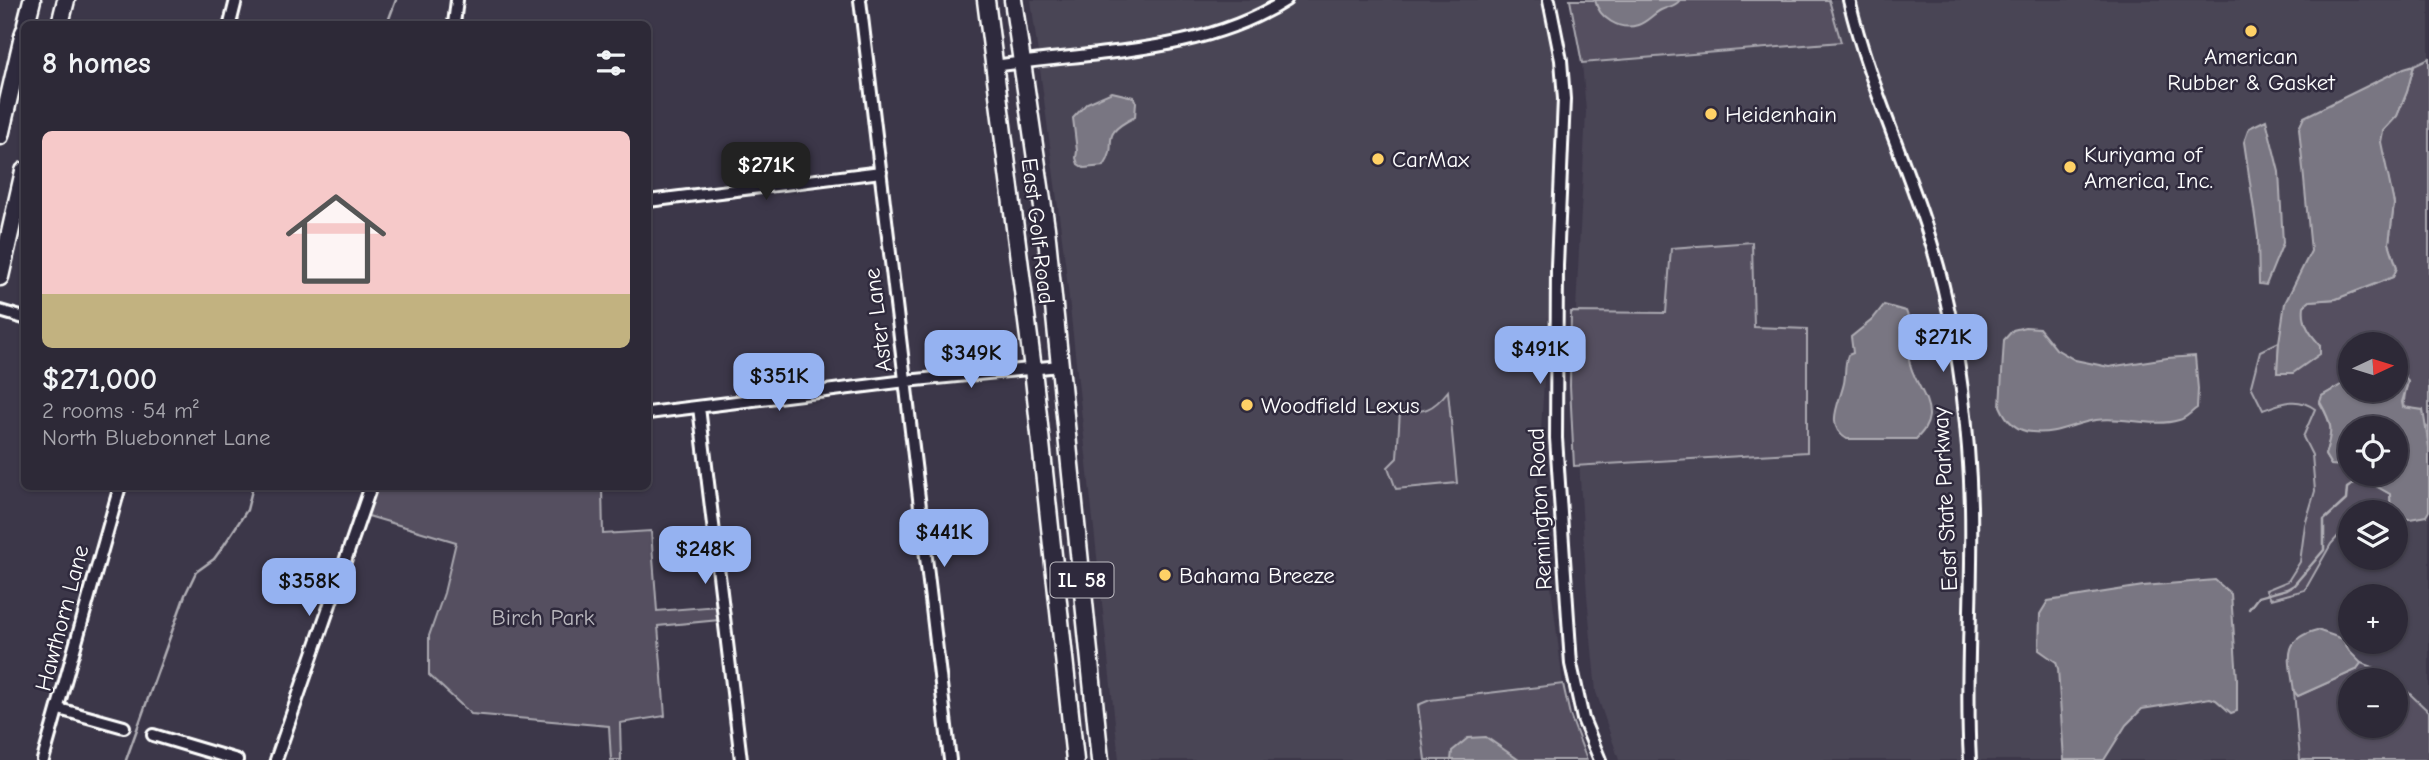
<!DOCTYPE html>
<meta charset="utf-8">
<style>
:root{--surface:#2d2937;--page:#393542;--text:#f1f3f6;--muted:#a7a6ad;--line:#484552;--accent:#95b2f1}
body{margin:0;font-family:"Comic Neue",sans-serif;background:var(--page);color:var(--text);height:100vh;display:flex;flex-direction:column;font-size:26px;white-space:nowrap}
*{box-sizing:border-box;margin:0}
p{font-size:23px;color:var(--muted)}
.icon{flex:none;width:38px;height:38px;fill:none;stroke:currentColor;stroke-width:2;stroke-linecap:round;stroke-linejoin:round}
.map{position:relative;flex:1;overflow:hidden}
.side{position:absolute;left:21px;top:21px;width:630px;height:469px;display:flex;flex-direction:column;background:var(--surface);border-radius:10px;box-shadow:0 2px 5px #0004,0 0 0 2px var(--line)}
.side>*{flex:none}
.needle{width:46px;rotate:86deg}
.tools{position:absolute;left:2338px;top:332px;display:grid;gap:14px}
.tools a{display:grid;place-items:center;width:70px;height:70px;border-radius:50%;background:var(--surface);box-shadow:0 2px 5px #0004,0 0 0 2px var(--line);font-size:35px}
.price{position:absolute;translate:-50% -60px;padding:0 16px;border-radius:14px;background:var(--accent);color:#111;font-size:23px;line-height:46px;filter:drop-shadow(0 2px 4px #0008)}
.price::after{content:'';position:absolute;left:50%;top:42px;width:21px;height:16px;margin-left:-10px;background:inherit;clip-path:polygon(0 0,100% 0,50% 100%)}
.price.active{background:#222;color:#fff}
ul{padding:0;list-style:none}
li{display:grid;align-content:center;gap:14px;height:371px;padding:0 21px}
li+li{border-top:2px solid var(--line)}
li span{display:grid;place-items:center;height:217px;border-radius:10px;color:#555}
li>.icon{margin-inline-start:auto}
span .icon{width:126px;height:126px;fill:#fffc;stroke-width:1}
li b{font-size:30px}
h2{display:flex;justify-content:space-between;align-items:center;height:84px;padding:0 21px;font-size:30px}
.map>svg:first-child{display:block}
.built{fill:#494455;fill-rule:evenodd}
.green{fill:#555060;stroke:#aaa8b0;stroke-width:2;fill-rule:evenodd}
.water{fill:#797682;stroke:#afadb4;stroke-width:2}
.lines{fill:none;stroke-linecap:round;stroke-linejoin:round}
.stream{stroke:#afadb4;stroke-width:2.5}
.street-casing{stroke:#fff;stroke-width:16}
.primary-casing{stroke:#fff;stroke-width:21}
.street{stroke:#2f2a3d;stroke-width:10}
.primary{stroke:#2f2a3d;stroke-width:16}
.poi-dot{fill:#ffd166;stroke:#2f2a3d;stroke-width:2.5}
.labels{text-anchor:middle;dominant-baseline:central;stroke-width:5;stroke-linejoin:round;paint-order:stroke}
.shield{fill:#2f2a3d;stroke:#c1bfc5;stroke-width:2}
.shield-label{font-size:21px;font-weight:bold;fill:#fff}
.poi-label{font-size:23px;fill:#fff;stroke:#2f2a3d;text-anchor:start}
.street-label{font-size:23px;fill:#fff;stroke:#2f2a3d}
.park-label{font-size:23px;fill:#bbb9bf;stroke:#2f2a3d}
</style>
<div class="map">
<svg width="2429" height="760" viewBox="0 0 2429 760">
<rect width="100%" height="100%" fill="#3c3749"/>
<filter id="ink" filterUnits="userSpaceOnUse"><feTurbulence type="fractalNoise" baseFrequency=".0143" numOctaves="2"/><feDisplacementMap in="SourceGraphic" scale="14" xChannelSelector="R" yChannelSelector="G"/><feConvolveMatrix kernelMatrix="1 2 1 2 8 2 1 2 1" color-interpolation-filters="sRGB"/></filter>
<g filter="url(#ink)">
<path class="built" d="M1031,0H1543L1557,75L1559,134L1538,480L1563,684L1430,700L1418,705L1425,760H1119L1065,261Z
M1570,0H2429V760H1619L1596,692L1587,596L1580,478L1576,308L1586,112L1582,63ZM2350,345H2396V390H2350ZM2350,429H2396V474H2350ZM2350,513H2396V558H2350ZM2350,597H2396V642H2350ZM2350,681H2396V726H2350Z"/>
<path class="green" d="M1570,0H1829L1841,42L1582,63Z
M2429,58V448L2426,435L2427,427C2405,409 2399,412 2408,382L2398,362H2396V345H2350V380L2322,396L2320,403C2333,425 2333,431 2325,455L2331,465L2350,466V474H2361L2362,478L2390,494L2391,513H2350V523L2331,544L2305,590L2271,599L2266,590L2288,581L2300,562L2305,525L2315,491L2312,455L2303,437L2315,409C2297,396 2282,403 2263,410L2251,386L2260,351L2279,342L2277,372L2320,345C2309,333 2302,323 2303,306L2310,301L2336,299L2393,277L2397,267L2389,243L2394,204L2380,142L2383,131L2397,116L2407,92L2414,65Z
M1752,242L1754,327L1807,329V452L1574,466L1570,386L1571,312L1666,313L1671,248Z
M1448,391L1457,483L1396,489L1388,467L1397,458L1400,411C1424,413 1433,410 1448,391Z
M375,487H602L603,534L651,531L657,611L718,606L719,620L658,626L665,716L620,723L621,760H611L609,726L471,714L429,675V636L444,593L456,542L365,515Z
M2361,663L2388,673L2429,712V760H2300L2294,691L2298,696L2356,670ZM2350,681H2396V726H2350Z
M1563,684L1570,715L1587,760H1425L1418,705L1430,700Z"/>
<path class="water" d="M1595,0H1680C1675,7 1669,6 1661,10C1653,14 1647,22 1638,25C1619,31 1599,18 1595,0Z
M2414,65L2407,92L2397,116L2383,131L2381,142L2394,204L2389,243L2397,268L2393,277L2336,299L2310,301L2304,306C2302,323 2309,333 2320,345V354L2293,373H2277L2279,342L2285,303L2311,251L2299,128L2304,117L2404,68Z
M1112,92L1133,97L1136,102L1135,117C1095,137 1121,141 1104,166L1084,168L1078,164L1076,158L1077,151L1073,118L1087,103Z
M2266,120L2279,172L2283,243L2266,285L2259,284L2258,237L2244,142L2249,128Z
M1884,305L1906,311C1915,330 1907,340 1909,359C1911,379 1930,396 1929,416C1928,426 1923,432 1916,439H1847C1824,426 1840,402 1844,383C1846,374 1844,365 1848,355L1853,353L1851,337L1872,320Z
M2025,327L2039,328L2056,349L2075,360L2109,367L2167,358L2195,356L2198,389L2197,408C2191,412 2185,419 2179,420C2152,428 2123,416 2096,420C2074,423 2056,435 2032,432C2016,431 2006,420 2000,406L2004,340L2013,330Z
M2396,362H2398L2408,382L2402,402L2403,407L2423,410L2429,448V511L2426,516L2410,519L2396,518V513H2391L2390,494L2362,478L2361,474H2396V429H2350V466L2331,465L2325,455C2333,430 2333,425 2320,402L2322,396L2350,380V390H2396Z
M2215,580L2231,594L2237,679V711L2231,713L2216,700L2210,698L2142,709L2126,725L2104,760H2064L2058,669L2056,662L2039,650L2040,614L2048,601L2143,586Z
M2317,630L2343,639L2349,651L2361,663L2356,670L2298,696L2294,691C2290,661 2280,639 2317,630Z
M1486,737L1519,760H1451L1452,751L1468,738Z"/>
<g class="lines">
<path class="stream" d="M387,24L396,0
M2249,609L2258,597L2287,589L2294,585L2324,550V520L2346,500L2347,488L2362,478
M126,760L185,595L196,572L214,559L222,548L247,510L253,486"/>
<defs>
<path id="street" d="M860,0L950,760
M1549,0L1561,60L1564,99L1557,266L1556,438L1571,664L1583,719L1600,760
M1849,0C1872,98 1920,188 1943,286C1960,357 1969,433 1971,506C1973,591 1965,676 1970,760
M230,24L236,0
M454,24L457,0
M995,66C1092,51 1201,55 1286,0
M648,201L881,172
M0,311L24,318
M699,407L741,760
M648,413L906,381L1060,366
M59,709L124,727
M153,735L237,760
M43,760L120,486
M276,760L371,486"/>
<path id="primary" d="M986,0L1033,369L1075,760
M1013,0L1046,228L1100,760
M26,24L32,0
M60,24L66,0
M0,136L24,32
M0,277L24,171"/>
</defs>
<use href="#street" class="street-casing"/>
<use href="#primary" class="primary-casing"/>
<use href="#street" class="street"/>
<use href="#primary" class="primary"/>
</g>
</g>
<g class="poi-dot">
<circle cx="2251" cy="31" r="7"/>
<circle cx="1711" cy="114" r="7"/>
<circle cx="1378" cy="159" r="7"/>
<circle cx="2070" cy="167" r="7"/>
<circle cx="1247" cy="405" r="7"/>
<circle cx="1165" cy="575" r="7"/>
</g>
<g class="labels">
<rect class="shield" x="1050.5" y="562.5" width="63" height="35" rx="5"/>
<g class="shield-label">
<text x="1082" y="580">IL 58</text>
</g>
<g class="poi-label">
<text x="2251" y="56" text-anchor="middle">American<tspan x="2251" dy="26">Rubber &amp; Gasket</tspan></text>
<text x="1725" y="114">Heidenhain</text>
<text x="2084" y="154">Kuriyama of<tspan x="2084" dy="26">America, Inc.</tspan></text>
<text x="1392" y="159">CarMax</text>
<text x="1261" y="405">Woodfield Lexus</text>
<text x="1179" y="575">Bahama Breeze</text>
</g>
<g class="street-label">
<text transform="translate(1038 231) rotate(83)">East Golf Road</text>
<text transform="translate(878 320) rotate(-97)">Aster Lane</text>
<text transform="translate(1945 499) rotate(-93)">East State Parkway</text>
<text transform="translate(1540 509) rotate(-93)">Remington Road</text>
<text transform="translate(62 618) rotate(-75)">Hawthorn Lane</text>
</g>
<g class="park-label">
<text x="543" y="617">Birch Park</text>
</g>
</g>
</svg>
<div class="tools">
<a><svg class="needle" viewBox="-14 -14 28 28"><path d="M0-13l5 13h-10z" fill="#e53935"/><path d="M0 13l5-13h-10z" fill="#a7a6ad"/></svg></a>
<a><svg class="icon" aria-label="locate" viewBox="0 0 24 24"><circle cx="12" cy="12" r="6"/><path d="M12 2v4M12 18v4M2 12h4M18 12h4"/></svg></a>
<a><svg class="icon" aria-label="layers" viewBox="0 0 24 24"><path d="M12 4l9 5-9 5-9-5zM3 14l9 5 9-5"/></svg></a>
<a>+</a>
<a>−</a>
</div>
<b class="price active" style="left:766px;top:202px">$271K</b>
<b class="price" style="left:1943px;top:374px">$271K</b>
<b class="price" style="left:1540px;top:386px">$491K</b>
<b class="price" style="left:971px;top:390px">$349K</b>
<b class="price" style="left:779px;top:413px">$351K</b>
<b class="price" style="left:944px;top:569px">$441K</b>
<b class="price" style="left:705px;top:586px">$248K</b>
<b class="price" style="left:309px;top:618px">$358K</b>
<section class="side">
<h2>8 homes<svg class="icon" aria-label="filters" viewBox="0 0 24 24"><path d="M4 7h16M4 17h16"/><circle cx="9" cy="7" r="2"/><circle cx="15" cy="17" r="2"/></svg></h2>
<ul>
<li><span style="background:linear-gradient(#f6c9c9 75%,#c2b280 0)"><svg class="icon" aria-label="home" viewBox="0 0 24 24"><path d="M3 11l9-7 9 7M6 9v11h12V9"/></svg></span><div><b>$271,000</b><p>2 rooms · 54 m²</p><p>North Bluebonnet Lane</p></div></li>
</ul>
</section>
</div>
